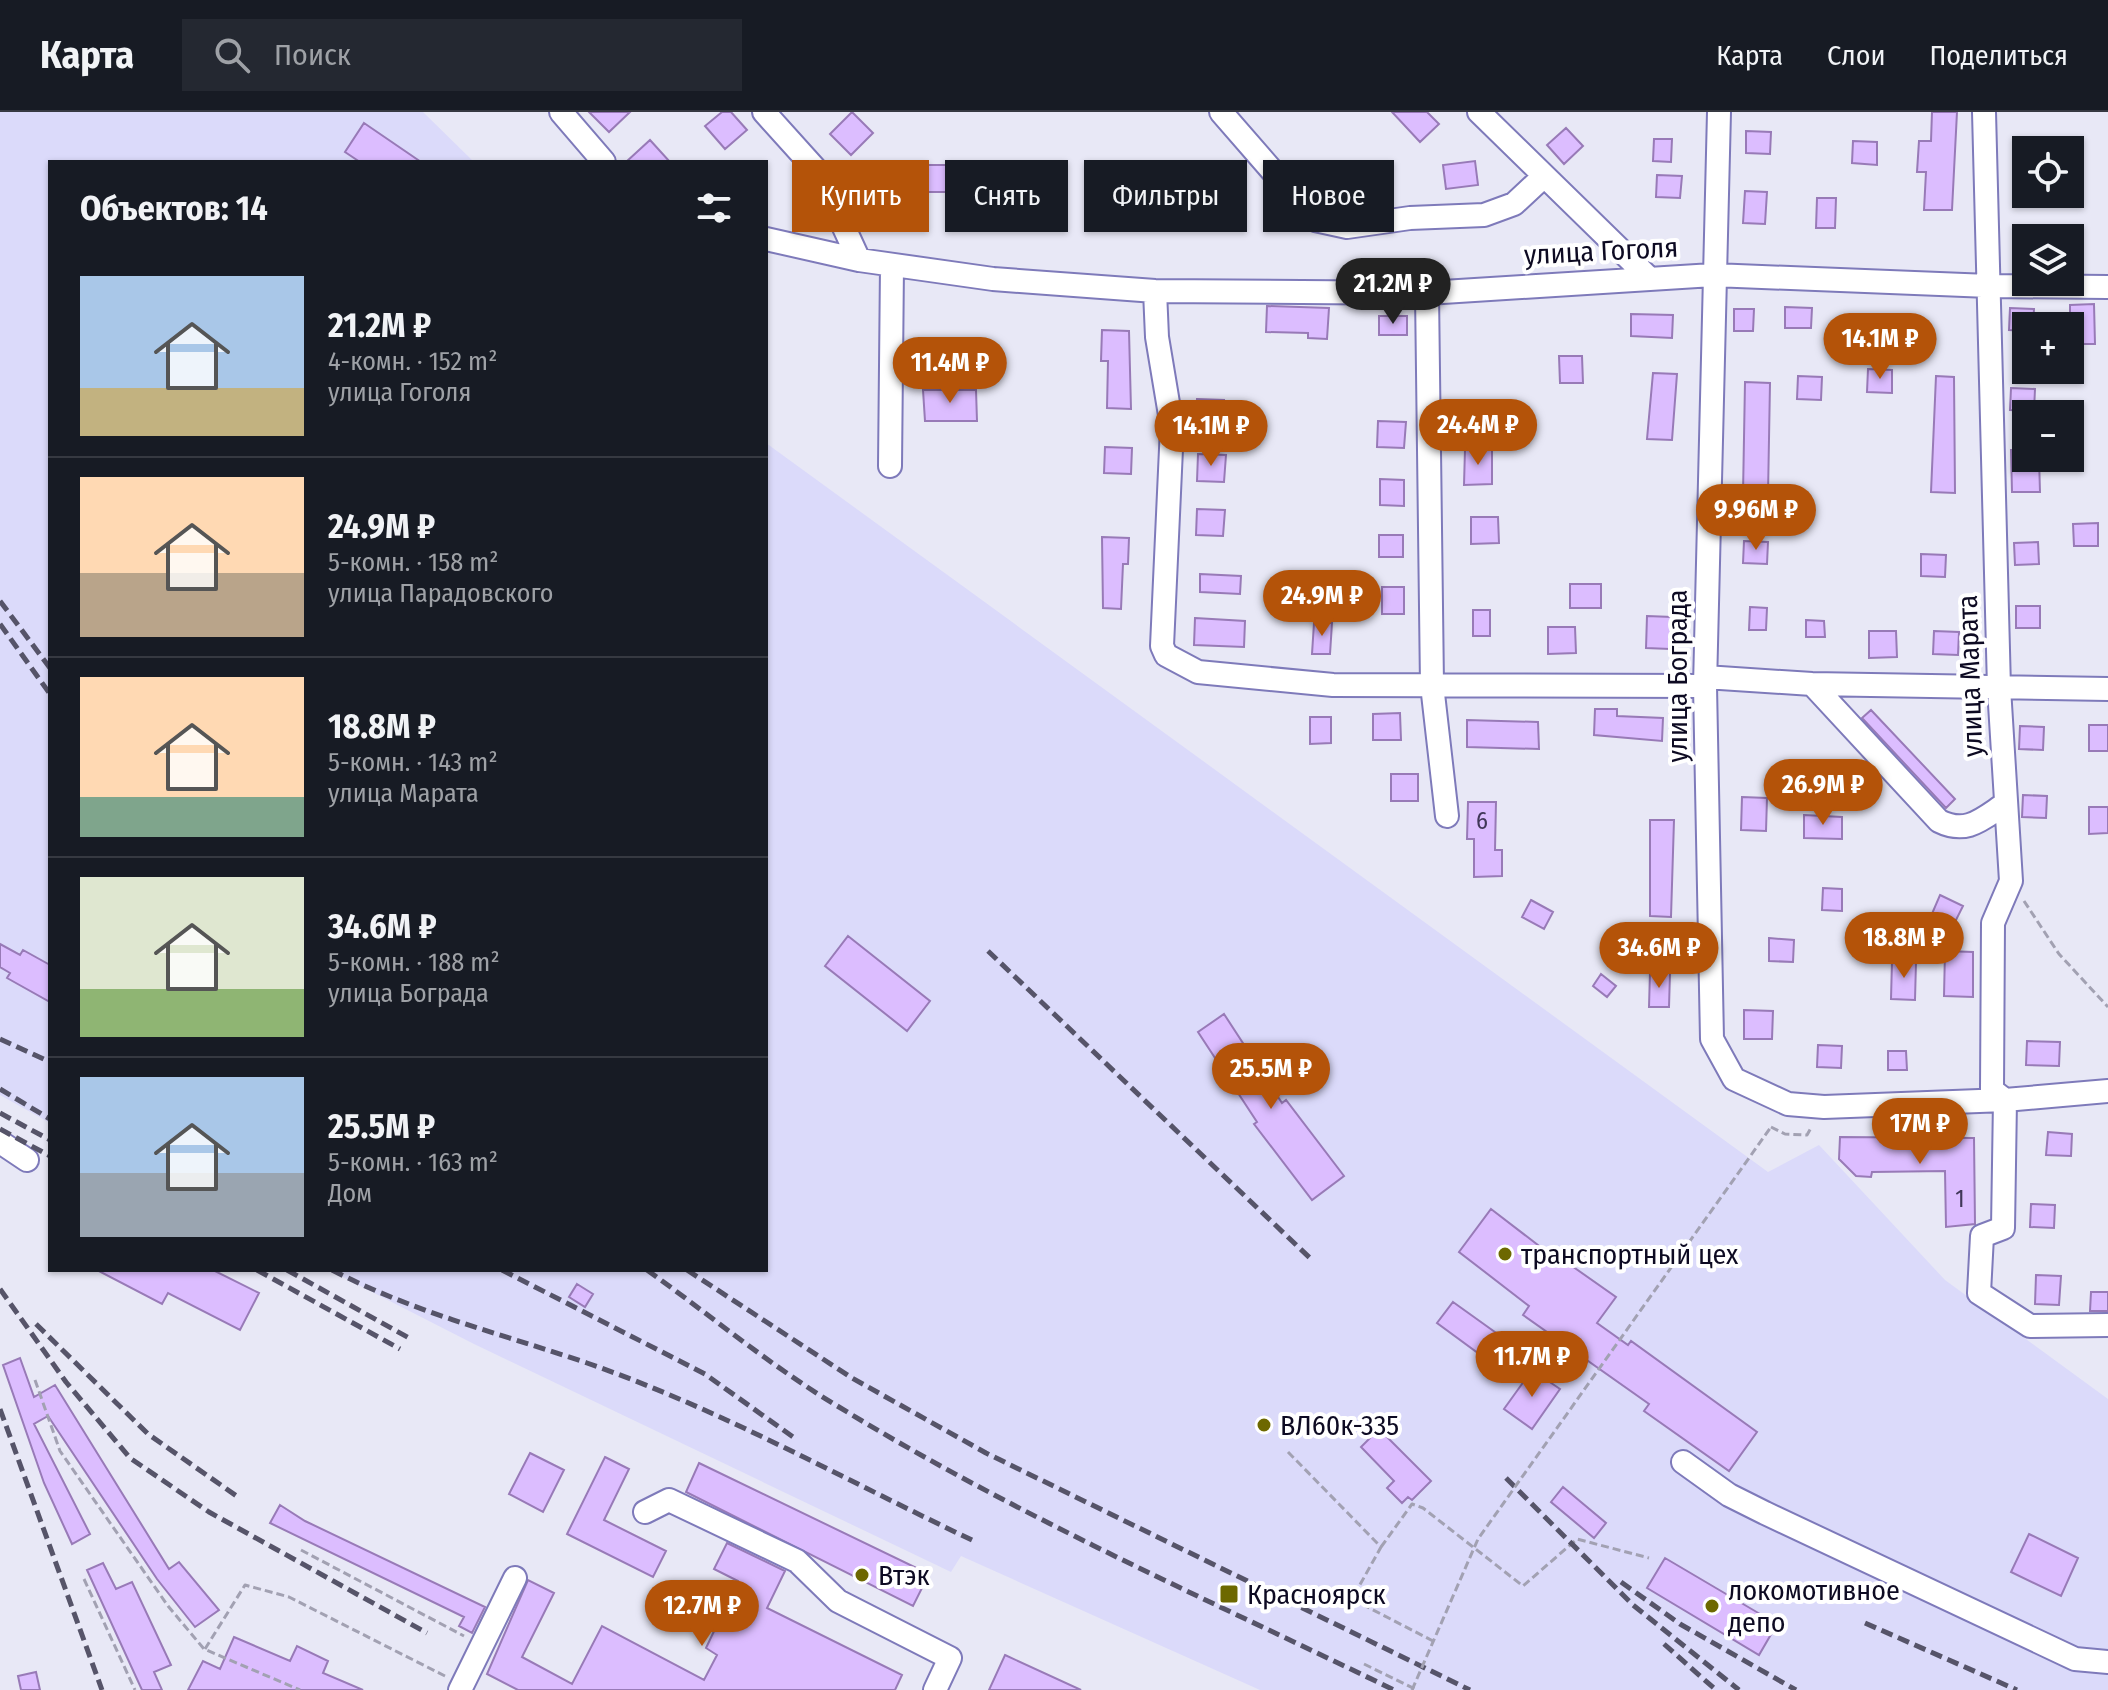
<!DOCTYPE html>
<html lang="ru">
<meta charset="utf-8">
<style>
:root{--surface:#171b24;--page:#242831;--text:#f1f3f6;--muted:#9ea1a6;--line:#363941;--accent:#b45309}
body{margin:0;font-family:"Fira Sans Condensed",sans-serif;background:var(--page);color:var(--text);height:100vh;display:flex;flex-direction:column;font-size:30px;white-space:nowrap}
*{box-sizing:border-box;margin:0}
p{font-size:26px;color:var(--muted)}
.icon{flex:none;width:44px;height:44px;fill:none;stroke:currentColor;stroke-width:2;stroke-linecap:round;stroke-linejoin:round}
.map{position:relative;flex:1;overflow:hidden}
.panel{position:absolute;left:48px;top:48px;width:720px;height:1112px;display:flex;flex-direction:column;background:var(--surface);border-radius:0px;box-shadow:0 2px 6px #0004}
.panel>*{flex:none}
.guide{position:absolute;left:792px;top:48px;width:760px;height:72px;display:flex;gap:16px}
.tools{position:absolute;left:2012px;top:24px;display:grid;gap:16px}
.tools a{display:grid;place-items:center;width:72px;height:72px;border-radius:0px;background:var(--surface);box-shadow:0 2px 6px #0004;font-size:40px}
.price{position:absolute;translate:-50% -68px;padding:0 18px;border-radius:28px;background:var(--accent);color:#fff;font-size:26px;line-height:52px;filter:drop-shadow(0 2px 4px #0008)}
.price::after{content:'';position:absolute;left:50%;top:48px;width:24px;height:18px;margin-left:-12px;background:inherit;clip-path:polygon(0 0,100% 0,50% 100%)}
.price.on{background:#222;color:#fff}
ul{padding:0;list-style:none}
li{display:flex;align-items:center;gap:24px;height:200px;padding:0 32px}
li+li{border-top:2px solid var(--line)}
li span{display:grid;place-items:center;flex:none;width:224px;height:160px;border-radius:0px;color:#555}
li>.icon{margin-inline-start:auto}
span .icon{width:96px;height:96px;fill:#fffc;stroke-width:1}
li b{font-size:34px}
h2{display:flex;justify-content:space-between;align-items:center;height:96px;padding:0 32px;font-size:34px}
.pill{padding:0 28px;border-radius:0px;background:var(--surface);box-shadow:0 2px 6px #0004;font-size:28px;line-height:72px}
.pill.on{background:var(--accent);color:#fff}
header{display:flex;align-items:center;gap:48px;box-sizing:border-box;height:112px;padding:0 40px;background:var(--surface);border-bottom:2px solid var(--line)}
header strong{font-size:38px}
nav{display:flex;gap:44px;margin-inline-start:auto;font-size:28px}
.search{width:560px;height:72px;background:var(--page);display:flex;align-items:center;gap:20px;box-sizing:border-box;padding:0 28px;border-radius:0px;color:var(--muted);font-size:30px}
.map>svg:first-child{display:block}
.built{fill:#dbdafa}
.building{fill:#dcbdff;stroke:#987ab7;stroke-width:2}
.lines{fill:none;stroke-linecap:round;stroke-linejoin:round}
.minor-casing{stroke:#7e7aba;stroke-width:26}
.path{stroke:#a2a1b2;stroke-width:3;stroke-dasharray:8 4;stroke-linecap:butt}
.minor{stroke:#fff;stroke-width:22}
.rail{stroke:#565469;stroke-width:5;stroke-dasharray:12 6;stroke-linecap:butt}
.path-bridge{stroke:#a2a1b2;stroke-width:3;stroke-dasharray:8 4;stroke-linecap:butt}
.poi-dot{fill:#6d6800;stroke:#fff;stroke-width:3}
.labels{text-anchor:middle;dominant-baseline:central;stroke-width:8;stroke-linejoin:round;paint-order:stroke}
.number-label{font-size:24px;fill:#413759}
.street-label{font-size:28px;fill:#0d0a22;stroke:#fff}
.poi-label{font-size:28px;fill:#0d0a22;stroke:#fff;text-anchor:start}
</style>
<header>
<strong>Карта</strong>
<div class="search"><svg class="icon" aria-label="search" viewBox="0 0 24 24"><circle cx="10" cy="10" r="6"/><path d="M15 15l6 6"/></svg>Поиск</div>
<nav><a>Карта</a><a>Слои</a><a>Поделиться</a></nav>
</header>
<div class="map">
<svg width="2108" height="1578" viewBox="0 0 2108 1578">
<rect width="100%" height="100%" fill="#e8e8f6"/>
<path class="built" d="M0,0H423L474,50H50V1011L0,983Z
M766,331L1768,1060L1819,1033L1945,1168L2108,1287V1578H1260L961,1444L951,1460L474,1232L329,1158H766Z"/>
<path class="building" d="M589,0H630L609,20Z
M722,0H731L747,18L725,37L705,14Z
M852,0L873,21L851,43L830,22Z
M1392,0H1427L1439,12L1420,30Z
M1932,0H1957L1952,98H1924L1926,60H1917L1919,29H1931Z
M364,11L421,50H360L345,40Z
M1566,16L1583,34L1564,52L1547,33Z
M1746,19L1771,20L1770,42L1746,41Z
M1654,27H1672L1671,50L1653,49Z
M650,28L670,50H626Z
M1853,29L1877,30V53L1852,51Z
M1475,49L1478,73L1446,77L1443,53Z
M914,53H952L951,80H914Z
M1657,63L1682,64L1680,86L1656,85Z
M883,77H909V104H883Z
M1745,79L1767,80L1765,112L1743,111Z
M1817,86H1836L1835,116H1816Z
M2094,192L2095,232H2070V193Z
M1267,194L1329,196L1327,227L1308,226V221L1266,220Z
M1785,195L1812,196L1811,216H1785Z
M2010,196L2034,197L2033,214H2026V219L2009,218Z
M1734,197H1754L1753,219H1734Z
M1631,202L1673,203L1672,226L1631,224Z
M1868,202L1890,203L1888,226L1867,225Z
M1379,204H1407V223H1379Z
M1102,218L1129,219L1131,297L1107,296L1108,249H1101Z
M1559,244H1582L1583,271H1560Z
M1868,257L1892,258V281L1867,280Z
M1653,261L1677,262L1672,328L1647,327Z
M1798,264L1822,265L1821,288L1797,287Z
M1936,264L1954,265L1955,381L1931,380Z
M1745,270L1770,271L1768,383L1743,382Z
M2011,276L2035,277L2034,299L2010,298Z
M923,278H976L977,309H925Z
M1197,287L1224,288L1223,314L1196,313Z
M1378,309L1406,310L1404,336L1377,335Z
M1105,335L1132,336L1131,362L1104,361Z
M1465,337H1492V372L1464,373Z
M2011,338H2026V346H2039L2040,380H2012Z
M1198,342L1226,343L1224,370L1197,369Z
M1380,367L1404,368V394L1380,393Z
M1197,397L1225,398L1223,424L1196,423Z
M1471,405H1498L1499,431L1471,432Z
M2098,411V434H2074L2073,412Z
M1379,423H1403V445H1379Z
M1102,425L1129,426L1128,452H1123L1121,497L1103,496Z
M1744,429L1768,430L1767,452L1743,451Z
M2038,430L2039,452L2015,453L2014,431Z
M1921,442L1946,443L1945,465L1921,464Z
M1200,462L1241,464L1240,482L1200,480Z
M1570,472H1601V496H1570Z
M1382,475H1404V502H1382Z
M2016,494H2040V516H2016Z
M1750,495L1767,496L1766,518H1749Z
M1473,498H1490V524H1473Z
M1647,504L1672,505L1670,537L1646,536Z
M1195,506L1245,509L1244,535L1194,533Z
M1806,508L1824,509L1825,525H1806Z
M1314,511H1332L1330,542H1312Z
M1548,515H1575L1576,541L1548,542Z
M1869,519H1896L1897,545L1869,546Z
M1934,519L1959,520L1958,543L1933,542Z
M1595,597H1617V604L1663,606L1662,629L1594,623Z
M1871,598L1955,687L1946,696L1862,606Z
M1400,601L1401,628H1373V602Z
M1310,605H1331V631L1310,632Z
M1467,608L1538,610L1539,637L1467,635Z
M2089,613H2108V639H2089Z
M2020,614L2044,615L2043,638L2019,637Z
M1391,662H1418V689H1391Z
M2023,683L2047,684L2046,706L2022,705Z
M1742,685L1767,686L1766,719L1741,718Z
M1468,690H1496L1495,738H1502V764L1474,765V727H1467Z
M2089,695H2108V721L2089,722Z
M1804,703L1842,705V727L1804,726Z
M1650,708H1674L1671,805L1650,804Z
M1823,776L1842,777V799L1822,798Z
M1940,783L1963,794L1953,814L1931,804Z
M1531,788L1553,800L1544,817L1522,805Z
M848,824L930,889L907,919L825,854Z
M1769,826L1794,828L1793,850L1769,849Z
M0,832L20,843L23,838L50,853V890L7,866L10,861L0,855Z
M1945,839L1973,840V885L1944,884Z
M1892,849L1916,850L1915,888L1891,887Z
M1650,860L1670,861L1669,895H1649Z
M1601,862L1616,874L1607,885L1593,874Z
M1744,898L1773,899L1772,927H1744Z
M1224,902L1282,991L1286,988L1344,1064L1312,1088L1254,1012L1257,1010L1198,920Z
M2027,929L2060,930L2059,954L2026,953Z
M1818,933L1842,934L1841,956L1817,955Z
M1888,939H1906L1907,958H1888Z
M2048,1020L2072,1022L2071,1044L2046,1043Z
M1840,1025L1974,1026L1975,1112L1946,1115L1945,1059L1872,1060L1871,1065L1856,1064L1839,1047Z
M2031,1092L2055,1093L2054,1116L2030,1115Z
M1491,1097L1560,1150L1562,1147L1616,1185L1597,1211L1628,1233L1631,1229L1757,1320L1729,1359L1644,1299L1649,1292L1523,1203L1529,1194L1459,1140Z
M97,1158H213L259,1181L240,1218L168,1181L162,1192Z
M2036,1163L2061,1164L2059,1193L2035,1192Z
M577,1172L593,1182L585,1195L569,1185Z
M2091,1180H2108V1199H2090Z
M1453,1190L1513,1233L1497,1255L1437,1211Z
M20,1246L34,1285L55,1273L169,1457L179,1450L219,1498L195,1515L157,1467L48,1304L34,1312L90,1422L72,1432L44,1371L3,1253Z
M1532,1258L1560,1277L1532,1317L1504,1297Z
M1379,1317L1431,1369L1412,1388L1408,1385L1402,1391L1387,1376L1394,1369L1361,1335Z
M530,1341L564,1358L543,1400L509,1382Z
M605,1345L629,1357L604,1408L666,1439L653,1465L567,1422Z
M699,1351L929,1462L913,1494L686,1380Z
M1563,1375L1606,1411L1594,1426L1551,1390Z
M280,1393L305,1409L485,1495L472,1521L459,1514L464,1505L270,1411Z
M2029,1422L2078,1446L2061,1484L2011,1460Z
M727,1431L785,1459L767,1496L902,1563L895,1578H518L487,1562L528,1468L554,1481L522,1545L572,1572L602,1514L704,1568L717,1543L706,1536L738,1469L714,1457Z
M1665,1446L1777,1512L1759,1543L1647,1476Z
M103,1451L116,1477L132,1470L171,1553L154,1560L162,1578H142L87,1458Z
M234,1525L290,1549L297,1534L328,1549L323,1561L363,1578H188L203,1549L220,1557Z
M1005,1543L1081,1578H989Z
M36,1560L40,1578H21L18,1564Z"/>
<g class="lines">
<defs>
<path id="minor" d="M561,0L604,50
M764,0L819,61L859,148
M1221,0L1315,108L1347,115L1410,106L1484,103L1514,92L1542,66
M1479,0L1648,165
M1719,0L1705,574L1712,927L1734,967L1788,992L1824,995L2005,988L2108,979
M1984,0L1999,576L2011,769L1993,811L1992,978L2005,988L2003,1116L1982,1124L1979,1181L2030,1214L2108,1213
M766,127L859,148L993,167L1155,179L1427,181L1713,163L1989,174L2108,175
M1155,179L1157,225L1172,315L1162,534L1166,543L1198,560L1333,573L1705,574
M1427,181L1432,573L1447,704
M890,354L892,154
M1705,565L1812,572L2108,577
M1812,572L1939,709C1967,723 1982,707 2005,692
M0,1030L27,1048
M1683,1350L1729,1383L1765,1401L2075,1547L2108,1550
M645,1400L669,1388L797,1449L838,1489L950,1546L935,1578
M460,1578L515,1466"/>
</defs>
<use href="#minor" class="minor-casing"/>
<path class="path" d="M2024,789L2059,842L2108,895
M1771,1015L1785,1022L1807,1023L1812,1014
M35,1268L60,1339L168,1494L204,1537L300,1578
M1288,1340L1381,1435L1352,1487L1433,1529
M1381,1435L1412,1392L1423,1396L1523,1474L1577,1427L1649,1446
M301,1438L464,1524
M84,1467L135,1578
M205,1537L245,1473L289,1485L445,1564
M1364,1552L1417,1578"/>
<use href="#minor" class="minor"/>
<path class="rail" d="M0,489L50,556
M0,512L50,582
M988,839L1312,1148
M0,927L50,950
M0,977L50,1007
M0,1001L50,1028
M0,1017L50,1044
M257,1158L400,1237
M287,1158L409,1226
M332,1158C415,1201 499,1221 587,1251C720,1297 845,1368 972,1428
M502,1158L705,1262L793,1325
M647,1158C710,1203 772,1255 839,1295C1017,1404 1207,1487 1394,1578
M687,1158L852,1266L986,1341L1470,1578
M0,1177L66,1270L130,1346L209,1400L427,1521
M36,1212L148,1322L238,1385
M0,1297L102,1578
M1506,1366L1633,1493L1739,1578
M1621,1470L1680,1512L1796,1578
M1865,1511L2017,1578
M1664,1532L1716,1578"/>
<path class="path-bridge" d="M1412,1578L1478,1427L1771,1015"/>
</g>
<g class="poi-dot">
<circle cx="1505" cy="1142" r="8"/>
<circle cx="1264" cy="1313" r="8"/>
<circle cx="862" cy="1463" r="8"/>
<rect x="1219" y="1472" width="20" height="20" rx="4"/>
<circle cx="1712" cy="1494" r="8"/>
</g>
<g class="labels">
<g class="number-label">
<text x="1482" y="709">6</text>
<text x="1960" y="1087">1</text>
</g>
<g class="street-label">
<text transform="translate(1601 139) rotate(-3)">улица Гоголя</text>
<text transform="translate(1677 564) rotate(-90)">улица Бограда</text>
<text transform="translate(1970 564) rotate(-92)">улица Марата</text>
</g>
<g class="poi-label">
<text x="1521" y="1142">транспортный цех</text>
<text x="1280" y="1313">ВЛ60к-335</text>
<text x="878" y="1463">Втэк</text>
<text x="1728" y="1478">локомотивное<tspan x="1728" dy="32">депо</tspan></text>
<text x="1247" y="1482">Красноярск</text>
</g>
</g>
</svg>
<div class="tools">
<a><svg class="icon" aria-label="locate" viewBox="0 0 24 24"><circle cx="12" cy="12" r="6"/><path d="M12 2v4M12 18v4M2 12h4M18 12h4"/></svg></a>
<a><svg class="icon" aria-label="layers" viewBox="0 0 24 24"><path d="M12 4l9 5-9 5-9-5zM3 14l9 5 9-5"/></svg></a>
<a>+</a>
<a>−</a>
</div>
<b class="price on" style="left:1393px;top:214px">21.2M ₽</b>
<b class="price" style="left:1880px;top:269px">14.1M ₽</b>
<b class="price" style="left:950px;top:293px">11.4M ₽</b>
<b class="price" style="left:1478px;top:355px">24.4M ₽</b>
<b class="price" style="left:1211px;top:356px">14.1M ₽</b>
<b class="price" style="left:1756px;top:440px">9.96M ₽</b>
<b class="price" style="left:1322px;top:526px">24.9M ₽</b>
<b class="price" style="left:1823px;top:715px">26.9M ₽</b>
<b class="price" style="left:1904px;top:868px">18.8M ₽</b>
<b class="price" style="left:1659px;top:878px">34.6M ₽</b>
<b class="price" style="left:1271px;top:999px">25.5M ₽</b>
<b class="price" style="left:1920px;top:1054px">17M ₽</b>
<b class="price" style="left:1532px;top:1287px">11.7M ₽</b>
<b class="price" style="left:702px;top:1536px">12.7M ₽</b>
<div class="guide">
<a class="pill on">Купить</a>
<a class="pill">Снять</a>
<a class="pill">Фильтры</a>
<a class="pill">Новое</a>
</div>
<section class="panel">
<h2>Объектов: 14<svg class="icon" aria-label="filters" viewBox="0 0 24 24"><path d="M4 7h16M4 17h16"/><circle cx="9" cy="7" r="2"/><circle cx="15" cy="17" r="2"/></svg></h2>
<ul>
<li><span style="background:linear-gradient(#a9c7e8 70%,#c2b280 0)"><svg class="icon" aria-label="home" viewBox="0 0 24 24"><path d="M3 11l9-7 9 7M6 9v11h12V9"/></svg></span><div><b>21.2M ₽</b><p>4-комн. · 152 m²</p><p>улица Гоголя</p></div></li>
<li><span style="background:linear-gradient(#ffd9b3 60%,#b9a48a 0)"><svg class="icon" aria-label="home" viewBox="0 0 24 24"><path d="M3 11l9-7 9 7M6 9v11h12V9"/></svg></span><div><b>24.9M ₽</b><p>5-комн. · 158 m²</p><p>улица Парадовского</p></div></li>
<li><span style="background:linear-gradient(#ffd9b3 75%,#7fa58c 0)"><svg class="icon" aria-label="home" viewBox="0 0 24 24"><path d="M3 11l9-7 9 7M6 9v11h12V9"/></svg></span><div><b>18.8M ₽</b><p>5-комн. · 143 m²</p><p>улица Марата</p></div></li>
<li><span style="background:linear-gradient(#dfe7d0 70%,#8fb573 0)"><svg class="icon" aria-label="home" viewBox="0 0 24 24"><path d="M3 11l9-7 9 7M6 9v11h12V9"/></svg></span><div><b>34.6M ₽</b><p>5-комн. · 188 m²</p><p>улица Бограда</p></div></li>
<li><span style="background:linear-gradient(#a9c7e8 60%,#9aa5b1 0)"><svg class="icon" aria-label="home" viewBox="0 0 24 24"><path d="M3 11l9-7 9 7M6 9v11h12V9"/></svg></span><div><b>25.5M ₽</b><p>5-комн. · 163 m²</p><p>Дом</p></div></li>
</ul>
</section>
</div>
